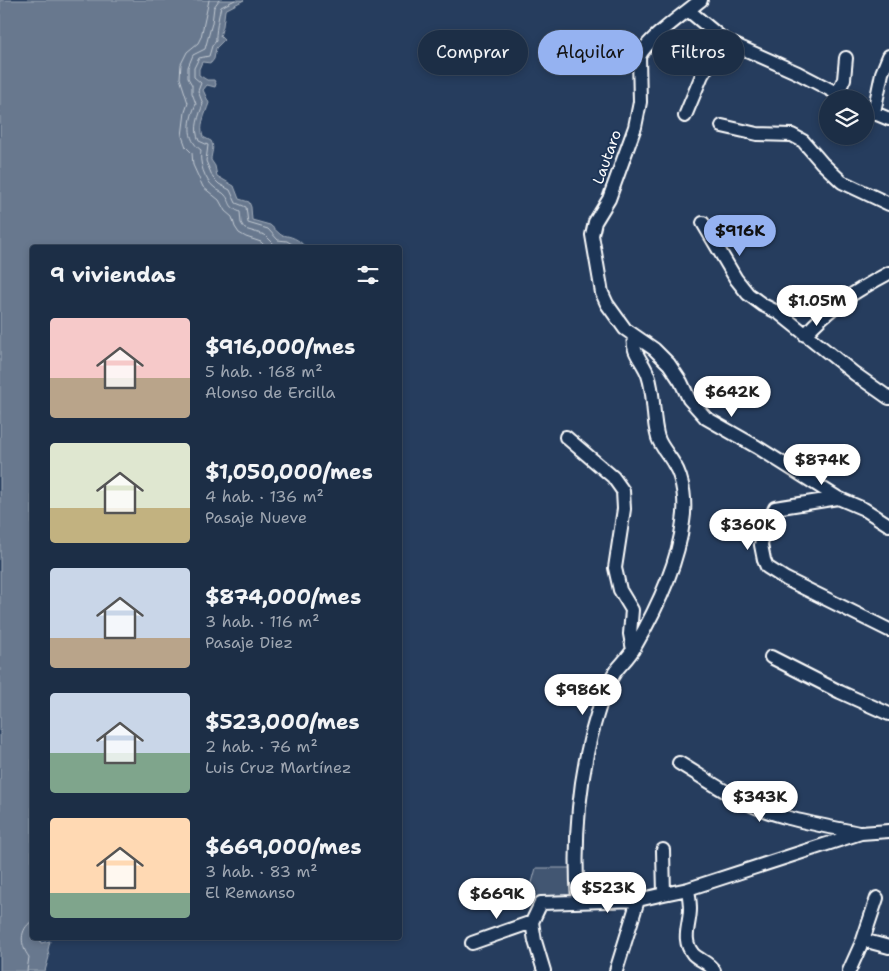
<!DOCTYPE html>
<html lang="es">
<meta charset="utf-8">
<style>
:root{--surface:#1c2e46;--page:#293a51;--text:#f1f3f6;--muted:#a0a8b3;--line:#3a4a5f;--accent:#95b2f1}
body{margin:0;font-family:"Shantell Sans",sans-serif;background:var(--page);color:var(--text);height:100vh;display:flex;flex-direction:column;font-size:19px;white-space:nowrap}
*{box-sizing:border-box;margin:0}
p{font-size:16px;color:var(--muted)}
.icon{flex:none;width:28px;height:28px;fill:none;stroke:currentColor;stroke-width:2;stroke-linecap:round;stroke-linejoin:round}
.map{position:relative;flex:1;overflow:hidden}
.drawer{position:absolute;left:30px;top:245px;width:372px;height:695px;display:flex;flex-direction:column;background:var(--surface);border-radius:5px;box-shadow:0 2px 8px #0003,0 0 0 1px var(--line)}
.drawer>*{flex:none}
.banner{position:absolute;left:418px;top:30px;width:396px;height:45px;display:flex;gap:10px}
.fabs{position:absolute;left:819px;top:90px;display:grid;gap:10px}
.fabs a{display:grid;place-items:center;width:55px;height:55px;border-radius:50%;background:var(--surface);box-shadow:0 2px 8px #0003,0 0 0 1px var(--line);font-size:25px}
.price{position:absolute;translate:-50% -42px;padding:0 11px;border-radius:18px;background:#fff;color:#222;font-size:16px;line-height:32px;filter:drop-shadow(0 1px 2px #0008)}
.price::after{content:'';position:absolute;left:50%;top:30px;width:15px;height:11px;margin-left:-8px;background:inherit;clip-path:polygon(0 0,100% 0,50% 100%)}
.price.on{background:var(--accent);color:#111}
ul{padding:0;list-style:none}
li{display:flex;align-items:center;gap:15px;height:125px;padding:0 20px}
li span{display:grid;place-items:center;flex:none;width:140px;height:100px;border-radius:5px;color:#555}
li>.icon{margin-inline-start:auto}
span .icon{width:60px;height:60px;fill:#fffc;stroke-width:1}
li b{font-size:21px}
h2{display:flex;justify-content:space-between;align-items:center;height:60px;padding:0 20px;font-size:21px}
.chip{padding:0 18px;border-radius:22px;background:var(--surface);box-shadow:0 2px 8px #0003,0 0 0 1px var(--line);font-size:18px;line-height:45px}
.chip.on{background:var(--accent);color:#111}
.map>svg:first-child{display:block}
.green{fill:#425672;stroke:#a0aab8}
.water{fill:#67788e;stroke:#a4aebb}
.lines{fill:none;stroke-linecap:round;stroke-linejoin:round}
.shore{stroke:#c2c9d2;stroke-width:1}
.minor-casing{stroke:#fff;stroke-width:16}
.minor{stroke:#1d3557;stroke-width:12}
.labels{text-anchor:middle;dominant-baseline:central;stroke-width:4;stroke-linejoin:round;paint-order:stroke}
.street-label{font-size:15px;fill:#fff;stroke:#1d3557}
</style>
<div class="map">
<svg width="889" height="971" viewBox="0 0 889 971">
<rect width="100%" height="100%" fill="#263d5e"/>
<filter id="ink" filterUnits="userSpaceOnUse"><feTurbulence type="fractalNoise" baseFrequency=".02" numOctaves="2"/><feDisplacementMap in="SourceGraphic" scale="10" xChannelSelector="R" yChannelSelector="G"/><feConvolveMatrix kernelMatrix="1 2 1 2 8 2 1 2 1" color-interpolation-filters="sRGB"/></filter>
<g filter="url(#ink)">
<path class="green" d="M536,868H570L572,897L528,898Z"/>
<path class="water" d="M0,0H244L225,10L223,26L220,36L224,40L216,48L214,59L211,63L202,62L199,69V75L207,80H214L216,84L215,87L207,85L203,90L209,103C205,115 199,125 203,137L211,141C215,148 211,153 211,160L215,166L217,176L234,186L239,199L249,202L251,207L252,220L270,225L281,235C291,236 299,239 305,247L32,248V938H40L41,943L50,941L48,950L49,957L45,971H0Z"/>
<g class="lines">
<path class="shore" d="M209,0L201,37L198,43L187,52L181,64L180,78L188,103L185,112L182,136L186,147L192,153L193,165L203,187L219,200L225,211L232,217L235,227L239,233L246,237L261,242L267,248
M219,0L214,7L212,23L205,49L193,55L188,67V78L192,85V93L196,104C189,119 185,139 201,150C199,162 204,180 215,188C218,191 223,192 225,195C232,203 227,206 240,212L241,223L245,229L265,235L276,246L287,248
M235,0L221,7C219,13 215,36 216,41L212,46L209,56L199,58L194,68V77L201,83L198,91L203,104C199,116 193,128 199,141L208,145L206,161L213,178L219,184L230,190L236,203L246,207L248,223L268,229L278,240L287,241L298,248
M27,971L29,957C20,945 19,930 32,921"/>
<defs>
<path id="minor" d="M701,0C685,13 646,40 639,57L640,102L635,127L609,199L595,222L592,235L602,293L607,304L625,329L654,349L669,364L681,382L689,399L706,418L757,447L838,498
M688,10L724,40L798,73L848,99
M838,92L844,79L846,58
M865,109L889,119
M874,112L882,73L889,56
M685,116L702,75L724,40
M722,126L757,134L792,135L803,141L822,163L842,182L889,204
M703,223L736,279L748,294L763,305L779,313L855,374L889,398
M805,335C829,307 857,290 889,273
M566,437L613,477L623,491L624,509L615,568L620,590L632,610L630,634L633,650
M889,525L864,509L838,498L775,508L763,533L761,545L764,560L767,567L786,579L889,630
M771,657L840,692L889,714
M679,763C701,776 722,791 745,802C778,819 822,825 859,833
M663,850L664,894
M688,889C689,896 690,902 690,909C690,925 681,939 693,954C700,961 709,962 714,971
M578,901C574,845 578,790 591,736C597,714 603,691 615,672C621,664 629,657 634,648C655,612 678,564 683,522C686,504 684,480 674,464C669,455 661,447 658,438C652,418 655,395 648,375C643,361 631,352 634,337
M863,940L889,947
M472,943L532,922
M544,971L535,941L532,922L541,903L638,900L664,894L688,889L861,833L889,831
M616,971L638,900
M849,971L863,940L877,898"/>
</defs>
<use href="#minor" class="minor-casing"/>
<use href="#minor" class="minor"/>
</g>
</g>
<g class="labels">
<g class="street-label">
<text transform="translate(607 157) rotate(-70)">Lautaro</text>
</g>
</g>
</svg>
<div class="fabs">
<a><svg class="icon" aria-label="layers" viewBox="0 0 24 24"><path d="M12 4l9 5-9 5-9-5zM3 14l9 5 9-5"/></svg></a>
</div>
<b class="price on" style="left:740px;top:257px">$916K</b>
<b class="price" style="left:817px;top:327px">$1.05M</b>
<b class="price" style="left:732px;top:418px">$642K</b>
<b class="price" style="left:822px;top:486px">$874K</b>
<b class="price" style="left:748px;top:551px">$360K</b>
<b class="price" style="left:583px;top:716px">$986K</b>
<b class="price" style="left:760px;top:823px">$343K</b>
<b class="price" style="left:608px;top:914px">$523K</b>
<b class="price" style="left:497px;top:920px">$669K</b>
<div class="banner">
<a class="chip">Comprar</a>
<a class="chip on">Alquilar</a>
<a class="chip">Filtros</a>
</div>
<section class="drawer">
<h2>9 viviendas<svg class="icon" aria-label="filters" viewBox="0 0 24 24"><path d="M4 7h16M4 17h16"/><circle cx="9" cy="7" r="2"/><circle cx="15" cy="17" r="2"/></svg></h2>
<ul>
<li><span style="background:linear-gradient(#f6c9c9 60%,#b9a48a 0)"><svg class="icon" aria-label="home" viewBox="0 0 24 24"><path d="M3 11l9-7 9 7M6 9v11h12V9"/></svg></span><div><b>$916,000/mes</b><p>5 hab. · 168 m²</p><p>Alonso de Ercilla</p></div></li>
<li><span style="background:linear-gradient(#dfe7d0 65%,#c2b280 0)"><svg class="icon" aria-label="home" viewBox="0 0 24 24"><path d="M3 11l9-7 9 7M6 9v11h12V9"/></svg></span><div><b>$1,050,000/mes</b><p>4 hab. · 136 m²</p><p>Pasaje Nueve</p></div></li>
<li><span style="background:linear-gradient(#c9d6e8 70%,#b9a48a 0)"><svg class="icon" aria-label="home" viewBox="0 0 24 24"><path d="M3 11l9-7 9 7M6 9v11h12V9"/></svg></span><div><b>$874,000/mes</b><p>3 hab. · 116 m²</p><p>Pasaje Diez</p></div></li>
<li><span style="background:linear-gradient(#c9d6e8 60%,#7fa58c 0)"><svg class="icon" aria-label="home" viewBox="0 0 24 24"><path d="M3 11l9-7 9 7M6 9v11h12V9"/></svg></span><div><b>$523,000/mes</b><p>2 hab. · 76 m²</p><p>Luis Cruz Martínez</p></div></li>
<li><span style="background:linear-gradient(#ffd9b3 75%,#7fa58c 0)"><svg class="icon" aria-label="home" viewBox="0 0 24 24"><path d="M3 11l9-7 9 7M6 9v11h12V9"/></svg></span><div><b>$669,000/mes</b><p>3 hab. · 83 m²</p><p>El Remanso</p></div></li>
</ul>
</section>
</div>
